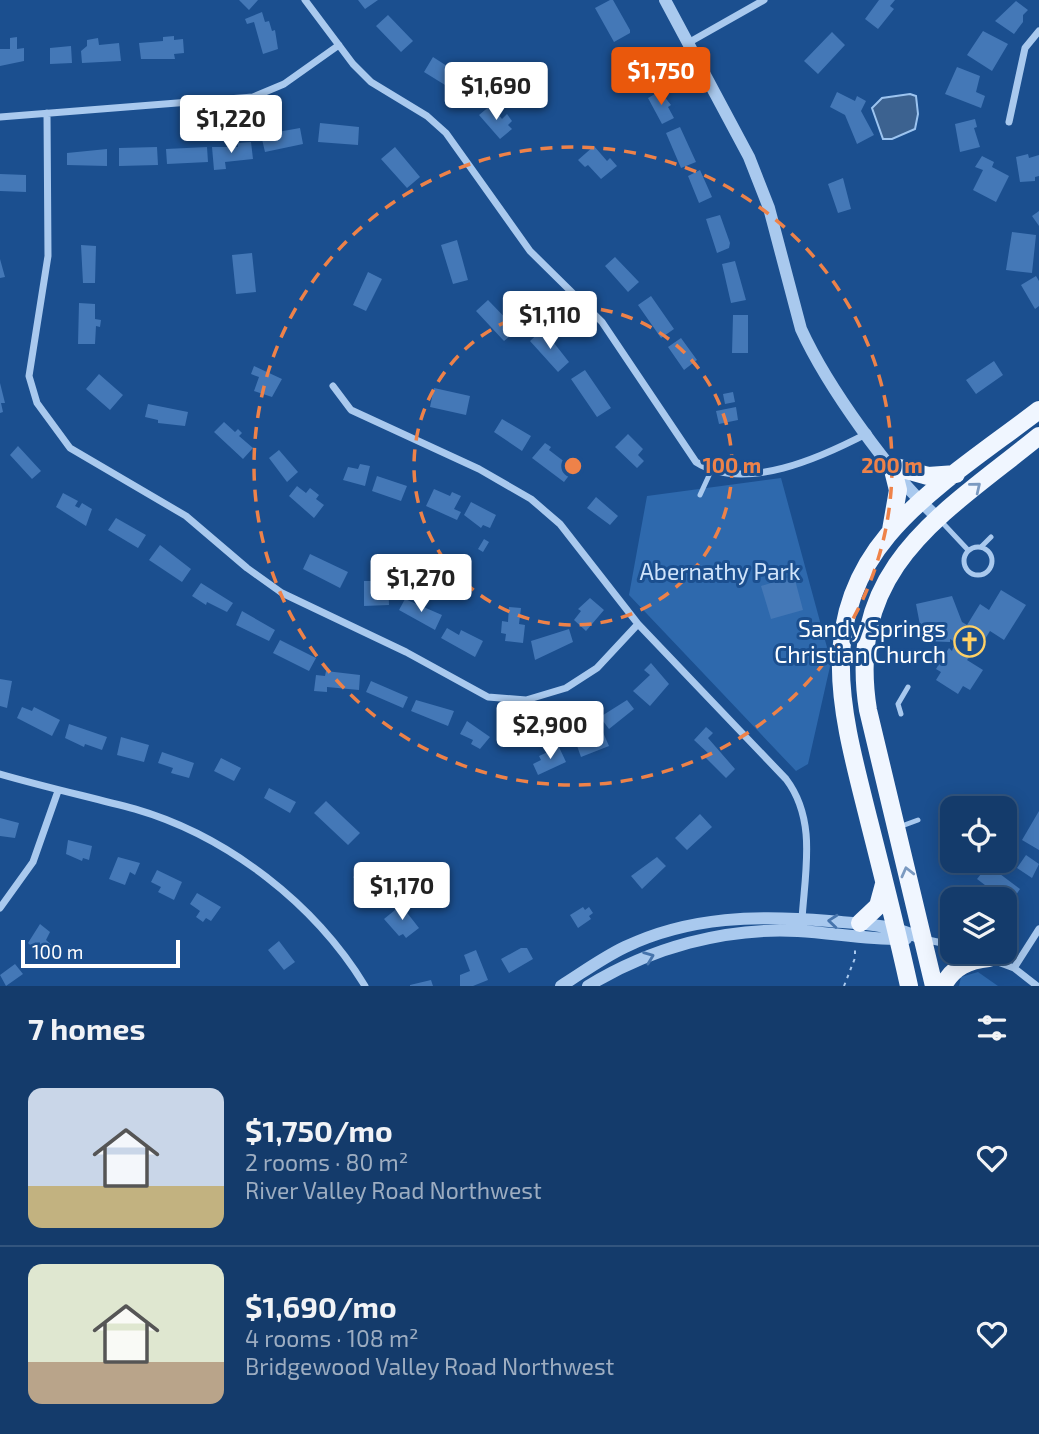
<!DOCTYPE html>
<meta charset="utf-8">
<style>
:root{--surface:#143b6b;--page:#214673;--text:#f1f3f6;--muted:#9dadc1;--line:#33557e;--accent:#ea580c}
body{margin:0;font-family:"Exo 2",sans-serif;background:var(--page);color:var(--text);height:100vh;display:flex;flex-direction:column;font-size:26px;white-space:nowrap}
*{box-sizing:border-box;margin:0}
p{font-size:23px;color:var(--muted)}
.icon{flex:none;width:38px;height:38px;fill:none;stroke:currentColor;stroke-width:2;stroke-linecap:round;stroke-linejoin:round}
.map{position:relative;height:986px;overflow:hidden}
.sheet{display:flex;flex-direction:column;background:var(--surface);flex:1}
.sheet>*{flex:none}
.tools{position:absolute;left:940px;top:796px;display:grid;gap:14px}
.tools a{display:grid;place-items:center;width:77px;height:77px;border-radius:14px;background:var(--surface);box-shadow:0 4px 18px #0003,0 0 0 2px var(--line);font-size:35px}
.scale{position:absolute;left:21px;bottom:18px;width:159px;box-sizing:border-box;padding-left:7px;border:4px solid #fff;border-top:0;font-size:19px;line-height:24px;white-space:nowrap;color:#fff;-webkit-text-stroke:5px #1b4f8f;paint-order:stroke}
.price{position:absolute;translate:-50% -60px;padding:0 16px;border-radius:7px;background:#fff;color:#222;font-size:23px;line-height:46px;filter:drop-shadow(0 2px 4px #0008)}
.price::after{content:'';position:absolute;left:50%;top:42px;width:21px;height:16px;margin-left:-10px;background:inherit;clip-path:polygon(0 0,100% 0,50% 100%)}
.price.current{background:var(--accent);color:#fff}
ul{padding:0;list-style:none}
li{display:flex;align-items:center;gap:21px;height:175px;padding:0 28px}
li+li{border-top:2px solid var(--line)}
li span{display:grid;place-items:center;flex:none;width:196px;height:140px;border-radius:14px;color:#555}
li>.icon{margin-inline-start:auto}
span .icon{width:84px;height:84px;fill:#fffc;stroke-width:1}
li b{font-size:30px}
h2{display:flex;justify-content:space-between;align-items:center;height:84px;padding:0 28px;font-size:30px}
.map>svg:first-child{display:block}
.green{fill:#2e69ad}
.water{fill:#3c6290;stroke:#9cc4f0;stroke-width:2}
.building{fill:#4478b7}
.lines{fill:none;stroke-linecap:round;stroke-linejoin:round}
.path{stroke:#a9c9ee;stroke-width:2;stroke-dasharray:3.5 5;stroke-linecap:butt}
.service{stroke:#a9c9ee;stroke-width:5}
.minor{stroke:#a9c9ee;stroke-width:7}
.tertiary{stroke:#a9c9ee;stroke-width:12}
.primary{stroke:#f0f6ff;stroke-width:18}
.oneway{stroke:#7b9ac1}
.oneway2{stroke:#4674ac}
.ring{fill:none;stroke:#ee8249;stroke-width:3.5;stroke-dasharray:12 9}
.labels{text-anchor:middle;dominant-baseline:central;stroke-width:6;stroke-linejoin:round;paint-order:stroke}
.park-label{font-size:23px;fill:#cfe3fa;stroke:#1b4f8f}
.poi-label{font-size:23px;fill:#fff;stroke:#1b4f8f;text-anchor:end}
.centre{fill:#ee8249;stroke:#1b4f8f;stroke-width:3.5}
.ring-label{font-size:21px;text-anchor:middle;font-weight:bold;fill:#ee8249;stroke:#1b4f8f;stroke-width:6;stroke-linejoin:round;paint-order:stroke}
</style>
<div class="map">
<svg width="1039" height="986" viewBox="0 0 1039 986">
<rect width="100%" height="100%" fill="#1b4f8f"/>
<path class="green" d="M781,478L831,662L808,764L796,771L629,595L647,496Z
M978,972L998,986H959L961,977Z"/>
<path class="water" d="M910,94L916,96L918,114L915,129L892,139H883L872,108L882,98Z"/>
<path class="building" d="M239,0H258L249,10Z
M358,0H378L365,9Z
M610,0H613L630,30V33L614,42L595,8Z
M879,0H895L890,6L894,9L878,29L865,19Z
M1016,1L1028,10L1023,15V22L1014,34L995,21Z
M262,12L265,22L269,21L272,31L275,30L278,49L263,54L254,22L247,24L245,19Z
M388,15L413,41L401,52L376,26Z
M983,31L1008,44L992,71L967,55Z
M832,32L845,45L818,74L804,61Z
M174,36V40L183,39L184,53L174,54L175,59H141L139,43L163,41V37Z
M17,37V49L24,48V61L0,66V49H10V38Z
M98,38L99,45L119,43L121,61L82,63L81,51L87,46V40Z
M71,46L72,63L50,64V48Z
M628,53L646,83L634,90L617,60Z
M433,57L467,79L458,93L424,72Z
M957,67L980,76L976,92L985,96L981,108L945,94Z
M660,91L671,105L668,107L674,118L662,124L648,98Z
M837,92L855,101L857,96L866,101L861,111L874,135L857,144L845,115L830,107Z
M487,93L493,99L486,106L479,100Z
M491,105L502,119L507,114L512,121L508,125L512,129L500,139L479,115Z
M975,119L977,127L974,128L980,147L960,152L955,124Z
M320,123L359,127L358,145L318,142Z
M680,127L696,162L681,168L666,133Z
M300,128L303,144L265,152L261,135Z
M251,142L253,159L225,162L226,169L214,170L212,147H238V143Z
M594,146L607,161L610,158L617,166L601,179L588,165L585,167L578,160Z
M157,147L158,165L119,166V148Z
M207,147L208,162L167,164L166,149Z
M395,147L420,177L407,188L381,159Z
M107,149V166L67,165V153Z
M1028,154L1029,158L1039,155V176L1035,177V181L1020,182L1016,157Z
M982,156L994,162L992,167L1009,176L996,202L973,190L983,170L975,167Z
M700,170L712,197L699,203L688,176Z
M0,174L26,175V192L0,191Z
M843,178L851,209L838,213L828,184Z
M1039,211V226L1032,216Z
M720,215L730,243L729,248L717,253L706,219Z
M1012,232L1036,235L1032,273L1006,270Z
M457,240L468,280L453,284L441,245Z
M81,245L96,246L95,283H83Z
M252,253L256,292L236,294L232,255Z
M615,257L639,282L628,292L605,266Z
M0,259L5,277L0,278Z
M735,261L746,300L731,303L722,264Z
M368,272L382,279L366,311L353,305Z
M1036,276L1039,281V306L1035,309L1021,285Z
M651,296L674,329L661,338L638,305Z
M488,300L517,330L504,341L476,311Z
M79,303L95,304V319L101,320L100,327L96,326L95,344H78Z
M733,315H748V353H732Z
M543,329L569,362L558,372L530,341Z
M681,338L697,360L684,370L668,347Z
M994,361L1003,375L976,394L966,380Z
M254,366L282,379L272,397L254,391L259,377L251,374Z
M585,370L611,408L597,417L571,379Z
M99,374L123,395L110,410L86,389Z
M0,383L5,403H1L3,412L0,413Z
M434,388L470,396L466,415L430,407Z
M733,392L735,402L725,404L723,394Z
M148,404L188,412L185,426L158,423V420L145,417Z
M736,407L738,420L719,424L716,411Z
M502,419L531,436L522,451L494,432Z
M224,422L235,432L238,429L242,433L239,436L253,448L243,459L214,432Z
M628,434L643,449L638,455L644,461L637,468L615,447Z
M545,443L551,447L549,450L574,469L564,482L532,458Z
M18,446L41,471L32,479L10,455Z
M279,450L298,472L287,482L269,458Z
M360,464L370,466L365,486L343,480L348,467L358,469Z
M377,476L407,486L401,501L372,491Z
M297,486L306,493L310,488L319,495L316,499L324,505L314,518L289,496Z
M434,489L450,496L452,492L461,496L454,509L461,512L457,520L426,506Z
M63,493L78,501L75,506L79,508L82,503L92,509L86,526L56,507Z
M596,497L618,516L610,525L587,508Z
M471,502L496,515L490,528L483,525L481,528L464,515Z
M116,518L146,535L138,548L108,530Z
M484,539L489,542L483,552L478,549Z
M160,545L191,569L182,582L149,560Z
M310,554L348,572L340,588L303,569Z
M794,576L803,610L771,619L761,586Z
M364,581H388L389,605L364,606Z
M201,583L233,603L227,612L207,602L206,605L192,596Z
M1001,590L1026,605L1004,640L990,631L974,657L971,655L967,660L983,670L970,690L963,686L958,694L936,680L941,672L936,669L949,648L952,651L955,642L950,639V642L923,641L916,604L952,596L962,622L967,625L980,604L989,610Z
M590,598L604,610L586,631L574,620L581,611L578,609Z
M405,599L442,615L435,630L399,610Z
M509,607L521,608L519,624L525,625L523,643L505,641L506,634L501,633L502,621L508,622Z
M242,611L275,630L269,641L236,625Z
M447,628L459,635L461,630L483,641L475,657L441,638Z
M569,629L573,642L535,660L531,641Z
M280,640L316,658L309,671L273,653Z
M651,663L669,684L650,706L633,691L650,675L644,670Z
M326,671L360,675L359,690L327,687V692L314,691L316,675L325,676Z
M0,679L12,681L7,708L0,706Z
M371,681L408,697L403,708L366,692Z
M416,700L454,711L448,726L411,711Z
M627,700L634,709L609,729L600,717Z
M22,707L32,711L34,707L60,720L52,736L17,718Z
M467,721L490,737L480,749L471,744L473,740L460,734Z
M69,724L107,737L102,750L85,744L84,747L65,738Z
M706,727L713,733L708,738L735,769L726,778L705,757L709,754L694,740Z
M602,730L609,746L581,757L576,743Z
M121,737L149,745L144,762L117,755Z
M559,747L566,762L538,775L533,764L541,760L539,756Z
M162,752L194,763L189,778L171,773L173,768L158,763Z
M221,758L241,768L234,781L214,771Z
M269,788L296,802L290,813L264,798Z
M326,801L360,833L348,845L314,813Z
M1039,811V850L1022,840Z
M700,814L712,827L687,850L675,838Z
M0,818L19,823L15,838L0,836Z
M68,840L92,846L89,860L83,858L82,861L66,854Z
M1026,855L1039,864L1032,878L1017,868Z
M118,857L140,863L135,875L130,872L125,885L109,879Z
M657,857L666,866L642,889L631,876Z
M995,863L1004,869L1000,874L1020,889L1012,901L1004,895L1002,898L977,879L989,864L992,866Z
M367,866L380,883L400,874L404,879L382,891L379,887L369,896L353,877Z
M157,870L182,882L174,900L158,892L161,887L151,882Z
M439,889L449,902L442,907L432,895Z
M197,893L221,907L211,921L206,918L203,922L196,917L200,911L190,904Z
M401,905L419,928L406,938L403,934L399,936L384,919Z
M583,907L585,910L589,907L593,913L589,916L591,919L578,928L570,915Z
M40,924L50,932L46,940L55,948L45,959L28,943Z
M279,941L295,962L284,970L268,950Z
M521,948H527L533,959L509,973L501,959Z
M476,950L488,980L473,986H460V975L470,971L464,955Z
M15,964L23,974L6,986L0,975Z
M431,980L433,986H410V985Z"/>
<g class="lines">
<path class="path" d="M844,986L855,958V948"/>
<path class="service" d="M700,495L711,471
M939,519L968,550
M964 561a14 14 0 1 1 28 0a14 14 0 1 1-28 0Z
M981,547L991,537
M901,714L898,704L908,687
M899,827L918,820"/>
<path class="minor" d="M305,0L353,64L371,82L427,116L446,133L530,251L602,322L696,462C745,493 822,457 868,433
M688,43L764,0
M47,113L48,256L29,376L37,403L70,448L186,516L247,568L282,593L406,652L488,697L526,700L566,688L597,668L638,624
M0,117L253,97L284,84L339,45
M1009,122L1025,48L1039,31
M333,386L351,410L479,469L531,499L560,524L638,624L786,779C817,820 805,871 802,919
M0,774C45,787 90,797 135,809C228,836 315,904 365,986
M0,908L33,862L58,791
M923,939L952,945
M990,959L1014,968L1037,986
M1014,968L1039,929"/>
<path class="tertiary" d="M665,0L749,157L769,208L801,329C827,386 891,476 938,518
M561,986C582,973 602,958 625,947C690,916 759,915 829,921C864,924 890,924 923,939
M588,986C650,948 725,927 798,931C834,933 870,940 906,939"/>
<path class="primary" d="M892,466L928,476L956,474
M891,530L898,490L892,466
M860,923L878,906L884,884
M909,986C897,931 883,876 869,821C844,720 813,624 888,535C926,489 991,447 1039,410
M934,986L868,710C845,567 942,515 1039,436
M943,986C953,967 968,960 989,958"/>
</g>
<defs><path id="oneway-chevron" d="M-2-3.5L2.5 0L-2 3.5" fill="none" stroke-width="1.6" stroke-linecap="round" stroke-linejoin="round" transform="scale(1.75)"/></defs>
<g class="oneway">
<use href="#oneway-chevron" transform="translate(976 487) rotate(-39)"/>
<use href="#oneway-chevron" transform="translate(907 872) rotate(-104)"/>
</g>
<g class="oneway2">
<use href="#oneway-chevron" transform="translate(833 921) rotate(-175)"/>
<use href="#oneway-chevron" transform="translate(649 957) rotate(-21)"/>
</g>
<g class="ring">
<circle cx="573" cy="466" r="159"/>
<circle cx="573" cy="466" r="319"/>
</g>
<defs>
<symbol id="church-ring" viewBox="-11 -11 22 22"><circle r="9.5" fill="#1b4f8f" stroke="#ffd166" stroke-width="1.5"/><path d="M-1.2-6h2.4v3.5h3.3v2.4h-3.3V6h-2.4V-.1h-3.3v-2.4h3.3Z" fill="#ffd166"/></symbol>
</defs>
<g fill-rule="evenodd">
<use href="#church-ring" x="952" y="624" width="35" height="35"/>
</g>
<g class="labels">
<g class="park-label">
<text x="720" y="571">Abernathy Park</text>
</g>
<g class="poi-label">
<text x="946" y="628">Sandy Springs<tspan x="946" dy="26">Christian Church</tspan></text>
</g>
</g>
<circle cx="573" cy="466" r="10" class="centre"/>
<g class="ring-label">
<text x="732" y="473">100 m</text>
<text x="892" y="473">200 m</text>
</g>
</svg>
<div class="tools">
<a><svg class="icon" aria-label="locate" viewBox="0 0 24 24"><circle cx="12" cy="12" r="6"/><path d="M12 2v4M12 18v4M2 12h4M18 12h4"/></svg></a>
<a><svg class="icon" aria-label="layers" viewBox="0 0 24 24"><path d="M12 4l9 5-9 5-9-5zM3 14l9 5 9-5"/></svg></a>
</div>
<div class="scale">100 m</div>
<b class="price current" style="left:661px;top:107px">$1,750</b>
<b class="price" style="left:496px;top:122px">$1,690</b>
<b class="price" style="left:231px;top:155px">$1,220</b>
<b class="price" style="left:550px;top:351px">$1,110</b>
<b class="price" style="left:421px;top:614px">$1,270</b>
<b class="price" style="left:550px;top:761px">$2,900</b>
<b class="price" style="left:402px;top:922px">$1,170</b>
</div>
<section class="sheet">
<h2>7 homes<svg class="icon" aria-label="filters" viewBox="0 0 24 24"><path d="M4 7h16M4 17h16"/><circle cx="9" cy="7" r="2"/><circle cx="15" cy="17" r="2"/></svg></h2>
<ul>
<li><span style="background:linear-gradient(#c9d6e8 70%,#c2b280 0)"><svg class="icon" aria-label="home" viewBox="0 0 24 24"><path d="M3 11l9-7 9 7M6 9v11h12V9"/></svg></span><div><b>$1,750/mo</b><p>2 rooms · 80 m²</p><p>River Valley Road Northwest</p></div><svg class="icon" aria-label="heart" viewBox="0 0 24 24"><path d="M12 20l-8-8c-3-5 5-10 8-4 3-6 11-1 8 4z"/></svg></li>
<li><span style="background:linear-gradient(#dfe7d0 70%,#b9a48a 0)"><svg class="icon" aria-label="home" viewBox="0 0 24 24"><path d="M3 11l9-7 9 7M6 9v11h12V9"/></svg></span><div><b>$1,690/mo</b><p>4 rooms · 108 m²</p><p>Bridgewood Valley Road Northwest</p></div><svg class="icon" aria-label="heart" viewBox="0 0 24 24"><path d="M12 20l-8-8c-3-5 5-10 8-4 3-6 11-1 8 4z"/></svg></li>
</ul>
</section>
